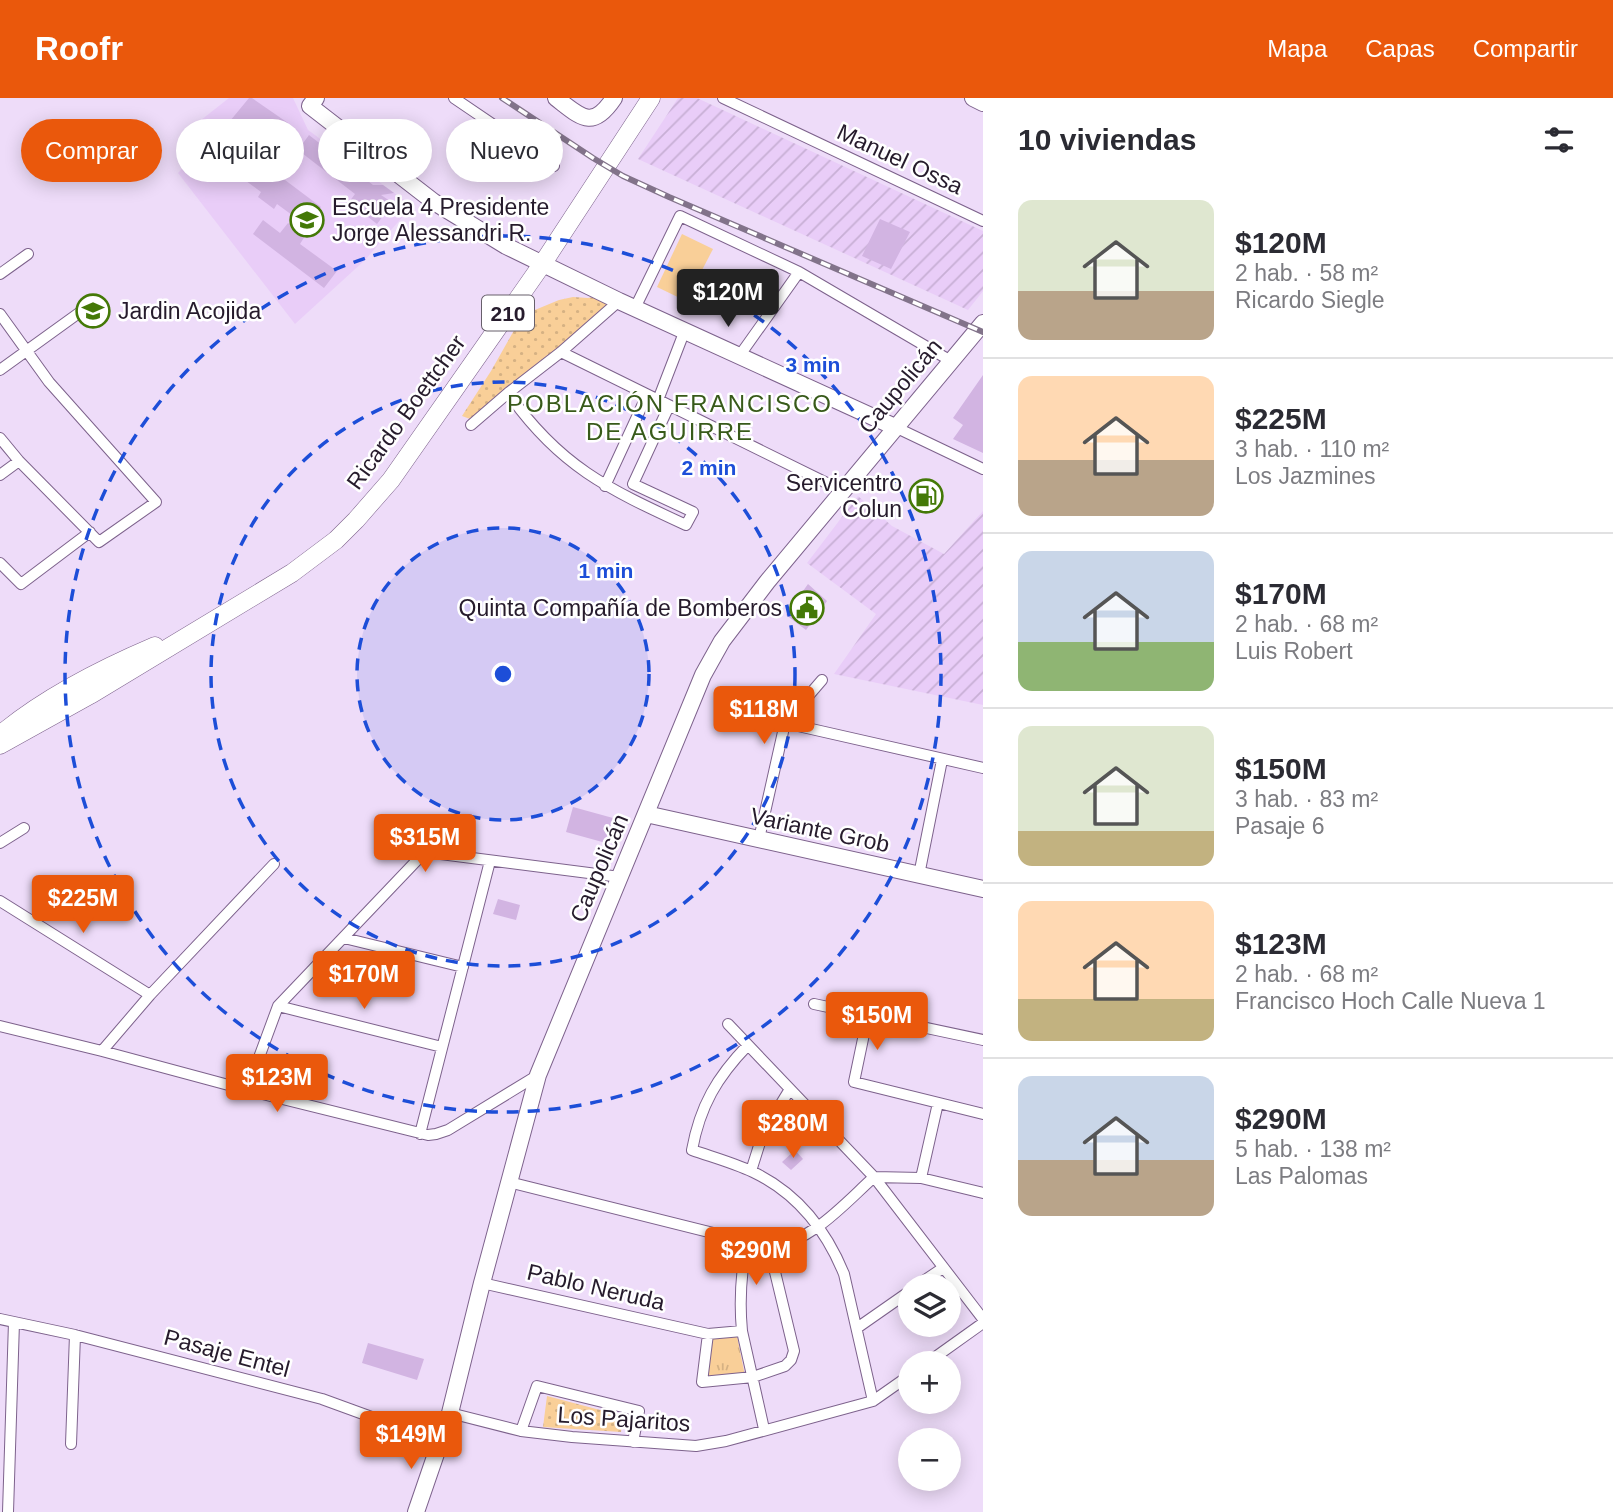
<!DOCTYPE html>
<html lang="es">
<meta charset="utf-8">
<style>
:root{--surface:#fff;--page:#f2f2f3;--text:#2b2b33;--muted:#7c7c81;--line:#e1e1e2;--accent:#ea580c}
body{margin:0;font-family:Arial,sans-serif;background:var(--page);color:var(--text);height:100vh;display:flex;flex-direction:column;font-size:26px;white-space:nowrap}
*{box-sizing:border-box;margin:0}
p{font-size:23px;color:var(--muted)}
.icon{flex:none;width:38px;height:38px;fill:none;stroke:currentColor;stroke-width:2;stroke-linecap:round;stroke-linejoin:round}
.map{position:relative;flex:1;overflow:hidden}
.side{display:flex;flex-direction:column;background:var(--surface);width:630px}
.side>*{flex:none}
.top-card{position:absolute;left:21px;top:21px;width:665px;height:63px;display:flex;gap:14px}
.tools{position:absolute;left:898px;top:1176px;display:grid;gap:14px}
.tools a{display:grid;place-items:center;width:63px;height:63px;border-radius:50%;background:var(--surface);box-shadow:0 4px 18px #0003;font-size:35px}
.price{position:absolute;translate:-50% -60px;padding:0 16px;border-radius:7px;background:var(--accent);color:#fff;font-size:23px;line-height:46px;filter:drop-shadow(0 2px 4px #0008)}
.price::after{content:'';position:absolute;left:50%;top:42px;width:21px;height:16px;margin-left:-10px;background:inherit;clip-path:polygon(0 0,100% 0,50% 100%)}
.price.on{background:#222;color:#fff}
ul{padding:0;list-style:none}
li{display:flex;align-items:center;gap:21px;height:175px;padding:0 35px}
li+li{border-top:2px solid var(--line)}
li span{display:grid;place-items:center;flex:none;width:196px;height:140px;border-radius:14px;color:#555}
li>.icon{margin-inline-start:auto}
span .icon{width:84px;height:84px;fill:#fffc;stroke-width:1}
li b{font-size:30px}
h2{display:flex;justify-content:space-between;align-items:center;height:84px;padding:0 35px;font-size:30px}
.pill{padding:0 24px;border-radius:32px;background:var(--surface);box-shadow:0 4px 18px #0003;font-size:24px;line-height:63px}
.pill.on{background:var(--accent);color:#fff}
header{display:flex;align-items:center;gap:42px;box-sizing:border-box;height:98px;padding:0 35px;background:var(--accent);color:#fff}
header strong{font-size:33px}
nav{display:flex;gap:38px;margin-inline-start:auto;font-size:24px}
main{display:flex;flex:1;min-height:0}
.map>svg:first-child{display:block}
.built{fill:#e9cdf8}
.industrial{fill:url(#industrial-furrows)}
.grass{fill:url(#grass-dots)}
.park{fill:url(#park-tufts)}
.pitch{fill:#f9cf98}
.building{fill:#d2b4e2}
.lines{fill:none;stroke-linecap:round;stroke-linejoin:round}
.street-casing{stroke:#7d628c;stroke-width:12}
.secondary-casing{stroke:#7d628c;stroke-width:18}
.primary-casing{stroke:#7d628c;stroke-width:19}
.street{stroke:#fff;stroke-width:10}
.secondary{stroke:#fff;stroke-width:16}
.primary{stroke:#fff;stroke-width:18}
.rail-casing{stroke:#82738a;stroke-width:6}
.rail{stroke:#fff;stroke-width:3.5;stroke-dasharray:10;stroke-linecap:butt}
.ring{fill:none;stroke:#1d4ed8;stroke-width:3.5;stroke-dasharray:12 9}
.labels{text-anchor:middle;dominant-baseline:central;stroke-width:5;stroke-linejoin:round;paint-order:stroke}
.shield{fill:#fff;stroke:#675f6b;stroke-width:2}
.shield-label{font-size:21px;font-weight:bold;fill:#261b2c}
.street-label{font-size:23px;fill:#261b2c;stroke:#fff}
.poi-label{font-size:23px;fill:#261b2c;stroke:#fff;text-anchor:start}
.neighbourhood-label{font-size:24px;letter-spacing:2px;fill:#385a1a;stroke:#fff}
.centre{fill:#1d4ed8;stroke:#fff;stroke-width:3.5}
.ring-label{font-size:21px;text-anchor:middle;font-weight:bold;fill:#1d4ed8;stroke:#fff;stroke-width:5;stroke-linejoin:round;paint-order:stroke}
</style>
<header>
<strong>Roofr</strong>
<nav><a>Mapa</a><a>Capas</a><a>Compartir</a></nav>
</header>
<main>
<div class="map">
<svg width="983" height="1414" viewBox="0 0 983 1414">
<defs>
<pattern id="industrial-furrows" width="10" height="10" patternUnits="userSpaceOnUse" patternTransform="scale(1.75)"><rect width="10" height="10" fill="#e9cdf8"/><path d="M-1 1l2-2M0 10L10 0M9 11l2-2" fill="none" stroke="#c8afd5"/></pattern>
<pattern id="grass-dots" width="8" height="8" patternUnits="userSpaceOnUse" patternTransform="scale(1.75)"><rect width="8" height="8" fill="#f9cf98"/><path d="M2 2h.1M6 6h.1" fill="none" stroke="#d5b183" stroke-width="1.8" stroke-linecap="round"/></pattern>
<pattern id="park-tufts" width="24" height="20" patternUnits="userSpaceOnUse" patternTransform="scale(1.75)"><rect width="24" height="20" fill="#f9cf98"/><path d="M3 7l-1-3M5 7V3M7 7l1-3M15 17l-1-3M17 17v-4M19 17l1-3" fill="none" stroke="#d5b183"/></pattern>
</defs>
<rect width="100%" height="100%" fill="#eedcf9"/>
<path class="built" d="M229,0H293L308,32L412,108L365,162L295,226L178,75L198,54L201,22Z"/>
<path class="industrial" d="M678,0H697L983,133V193L968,212L638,61Z
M858,398L892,428L944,456L983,413V607L834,576L876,516L807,465Z"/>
<path class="grass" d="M598,198L610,204L550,258L470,321L462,318L491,273L517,227L530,214L559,202L573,199L588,200Z
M547,1298L623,1318L621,1334L543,1329Z"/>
<path class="park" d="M737,1238L745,1278L705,1281L711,1239Z"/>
<path class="pitch" d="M682,136L713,151L686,203L657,189Z"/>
<path class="building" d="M249,0H252L288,25L246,78L206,52Z
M309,37L373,87H383L394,95L381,97L393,105L377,126L349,104L355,96L298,52Z
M265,67L321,109L307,128L277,106L274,111L258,99L261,94L246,83L257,69L262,72Z
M880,121L910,134L891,171L862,158Z
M263,122L280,135L288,125L305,138L300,146L337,173L324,190L253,136Z
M983,277V355L953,341L963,327L953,320Z
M808,486L827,503L806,532L786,517Z
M573,709L613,720L606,745L566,734Z
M498,801L520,807L516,822L493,816Z
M795,1052L803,1061L791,1072L782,1064Z
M368,1245L424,1261L417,1282L362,1265Z"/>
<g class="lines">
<defs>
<path id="street" d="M454,0L554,68
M723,0L983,123
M0,176L28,156
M635,210L680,118L799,174L951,263
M0,216L49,284L156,404L99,444L19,363L0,340
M561,254L843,393
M740,257L799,174
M0,272L83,212
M508,295C559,368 608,391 686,427L693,414L633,386L669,308
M658,302L685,232
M471,327L508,295L561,254L619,203
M895,329L983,371
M0,377L19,363
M605,388L647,297
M0,465L21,486L90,434
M785,625L983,670
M759,741L785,625L822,582
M0,745L24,730
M919,777L942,662
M0,803L150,897
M344,840L463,869
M814,906L983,942
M278,908L442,949
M868,917L854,984L983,1016
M728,926L874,1079L983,1221
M0,928L102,953L247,992L428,1037L436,1036L448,1032L538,977
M748,947C717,979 700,1008 692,1052C712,1059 734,1065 753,1074C797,1095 826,1132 844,1176L873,1303
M102,953L150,897L274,766
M247,992L278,908L421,758L433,755L620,779
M420,1036L490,763
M751,1073L763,1035L790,991
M921,1080L938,1005
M509,1084L769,1149C812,1144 843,1107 874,1079L921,1080L983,1095
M747,1143C741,1174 739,1202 742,1233L764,1331
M482,1185L708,1236L742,1233
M916,1188L943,1170
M0,1221L75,1237L322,1301L440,1344
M857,1230L910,1193
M708,1236L702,1284L753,1279L785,1268L791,1262L794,1253L769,1149
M927,1265L983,1225
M450,1315L521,1333L572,1339L696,1348L726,1343L873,1303L910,1277
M521,1333L537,1288L639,1313L633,1344
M71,1346L75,1237
M8,1414L14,1224"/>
<path id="secondary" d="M316,0L310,8L434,104L506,148L619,203L895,329
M556,0C581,19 592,33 614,0
M973,0L983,5
M646,716L983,791
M416,1414L450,1315L482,1185L538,977L703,577L722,543L767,484L983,225"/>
<path id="primary" d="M0,637C45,599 101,571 155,548
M0,647L90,597L292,475L336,442L356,422L391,382L543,165L651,0"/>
</defs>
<use href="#street" class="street-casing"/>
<use href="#secondary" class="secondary-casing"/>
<use href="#primary" class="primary-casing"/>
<use href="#street" class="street"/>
<use href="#secondary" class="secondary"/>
<use href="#primary" class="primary"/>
<defs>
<path id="rail" d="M502,0L593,60L623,78L669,99L983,234"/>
</defs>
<use href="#rail" class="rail-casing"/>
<use href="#rail" class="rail"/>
</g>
<circle cx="503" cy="576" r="146" fill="#1d4ed8" fill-opacity=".12"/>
<g class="ring">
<circle cx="503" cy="576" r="146"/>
<circle cx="503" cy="576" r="292"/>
<circle cx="503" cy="576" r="438"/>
</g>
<defs>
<symbol id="school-ring" viewBox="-11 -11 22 22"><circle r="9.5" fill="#fff" stroke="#447907" stroke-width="1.5"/><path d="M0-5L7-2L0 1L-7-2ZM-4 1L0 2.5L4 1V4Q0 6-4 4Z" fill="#447907"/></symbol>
<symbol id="fuel-ring" viewBox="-11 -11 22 22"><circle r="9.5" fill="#fff" stroke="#447907" stroke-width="1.5"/><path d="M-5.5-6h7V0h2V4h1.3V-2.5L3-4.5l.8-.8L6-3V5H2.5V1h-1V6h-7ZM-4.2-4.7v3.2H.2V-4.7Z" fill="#447907"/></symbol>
<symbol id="civic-ring" viewBox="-11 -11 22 22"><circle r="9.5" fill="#fff" stroke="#447907" stroke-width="1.5"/><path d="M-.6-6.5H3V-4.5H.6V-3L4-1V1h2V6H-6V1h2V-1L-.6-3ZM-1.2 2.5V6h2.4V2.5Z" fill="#447907"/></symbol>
</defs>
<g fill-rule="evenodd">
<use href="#school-ring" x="288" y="103" width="38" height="38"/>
<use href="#school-ring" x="74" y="194" width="38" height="38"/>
<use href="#fuel-ring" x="907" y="379" width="38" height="38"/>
<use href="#civic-ring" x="788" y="491" width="38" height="38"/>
</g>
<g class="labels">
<rect class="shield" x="482" y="197.5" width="52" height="35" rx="5"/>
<g class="shield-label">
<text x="508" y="215">210</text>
</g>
<g class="street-label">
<text transform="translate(900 61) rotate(25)">Manuel Ossa</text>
<text transform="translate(900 288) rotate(-50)">Caupolicán</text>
<text transform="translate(406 314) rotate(-54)">Ricardo Boettcher</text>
<text transform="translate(820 732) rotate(12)">Variante Grob</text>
<text transform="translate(599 770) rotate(-67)">Caupolicán</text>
<text transform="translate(596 1189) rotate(13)">Pablo Neruda</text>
<text transform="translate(227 1255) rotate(15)">Pasaje Entel</text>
<text transform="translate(624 1321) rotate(4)">Los Pajaritos</text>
</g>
<g class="poi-label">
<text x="332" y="109">Escuela 4 Presidente<tspan x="332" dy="26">Jorge Alessandri R.</tspan></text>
<text x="118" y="213">Jardin Acojida</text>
<text x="902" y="385" text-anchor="end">Servicentro<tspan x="902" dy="26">Colun</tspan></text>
<text x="782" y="510" text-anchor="end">Quinta Compañía de Bomberos</text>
</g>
<g class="neighbourhood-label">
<text x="670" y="305">POBLACIÓN FRANCISCO<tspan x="670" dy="28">DE AGUIRRE</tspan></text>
</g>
</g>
<circle cx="503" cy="576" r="10" class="centre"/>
<g class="ring-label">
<text x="813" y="274">3 min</text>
<text x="709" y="377">2 min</text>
<text x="606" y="480">1 min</text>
</g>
</svg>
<div class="tools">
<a><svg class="icon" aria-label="layers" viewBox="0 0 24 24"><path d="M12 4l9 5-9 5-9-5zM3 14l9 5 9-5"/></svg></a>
<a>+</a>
<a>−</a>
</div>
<b class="price on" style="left:728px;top:231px">$120M</b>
<b class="price" style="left:764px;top:648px">$118M</b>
<b class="price" style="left:425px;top:776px">$315M</b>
<b class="price" style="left:83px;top:837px">$225M</b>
<b class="price" style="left:364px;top:913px">$170M</b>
<b class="price" style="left:877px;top:954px">$150M</b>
<b class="price" style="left:277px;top:1016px">$123M</b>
<b class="price" style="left:793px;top:1062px">$280M</b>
<b class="price" style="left:756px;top:1189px">$290M</b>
<b class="price" style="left:411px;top:1373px">$149M</b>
<div class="top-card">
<a class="pill on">Comprar</a>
<a class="pill">Alquilar</a>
<a class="pill">Filtros</a>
<a class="pill">Nuevo</a>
</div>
</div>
<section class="side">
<h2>10 viviendas<svg class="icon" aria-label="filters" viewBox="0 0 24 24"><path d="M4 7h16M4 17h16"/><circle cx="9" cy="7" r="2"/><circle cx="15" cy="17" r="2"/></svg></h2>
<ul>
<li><span style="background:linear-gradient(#dfe7d0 65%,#b9a48a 0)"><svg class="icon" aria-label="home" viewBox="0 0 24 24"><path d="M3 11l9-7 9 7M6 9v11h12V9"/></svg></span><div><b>$120M</b><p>2 hab. · 58 m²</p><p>Ricardo Siegle</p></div></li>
<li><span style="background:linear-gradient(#ffd9b3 60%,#b9a48a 0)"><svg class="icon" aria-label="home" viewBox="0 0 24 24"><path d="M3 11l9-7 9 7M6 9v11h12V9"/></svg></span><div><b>$225M</b><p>3 hab. · 110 m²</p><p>Los Jazmines</p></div></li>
<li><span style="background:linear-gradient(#c9d6e8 65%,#8fb573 0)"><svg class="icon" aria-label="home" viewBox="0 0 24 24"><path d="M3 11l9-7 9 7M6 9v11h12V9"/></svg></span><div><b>$170M</b><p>2 hab. · 68 m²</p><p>Luis Robert</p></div></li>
<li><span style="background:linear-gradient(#dfe7d0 75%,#c2b280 0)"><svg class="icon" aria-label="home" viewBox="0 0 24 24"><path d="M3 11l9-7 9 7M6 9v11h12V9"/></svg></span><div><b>$150M</b><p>3 hab. · 83 m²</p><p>Pasaje 6</p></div></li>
<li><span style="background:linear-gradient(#ffd9b3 70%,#c2b280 0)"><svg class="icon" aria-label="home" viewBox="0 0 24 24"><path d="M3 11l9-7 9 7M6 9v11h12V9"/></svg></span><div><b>$123M</b><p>2 hab. · 68 m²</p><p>Francisco Hoch Calle Nueva 1</p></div></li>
<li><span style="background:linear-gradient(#c9d6e8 60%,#b9a48a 0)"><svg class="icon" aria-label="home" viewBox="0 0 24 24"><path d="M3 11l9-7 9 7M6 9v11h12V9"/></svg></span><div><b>$290M</b><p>5 hab. · 138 m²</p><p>Las Palomas</p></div></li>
</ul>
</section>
</main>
